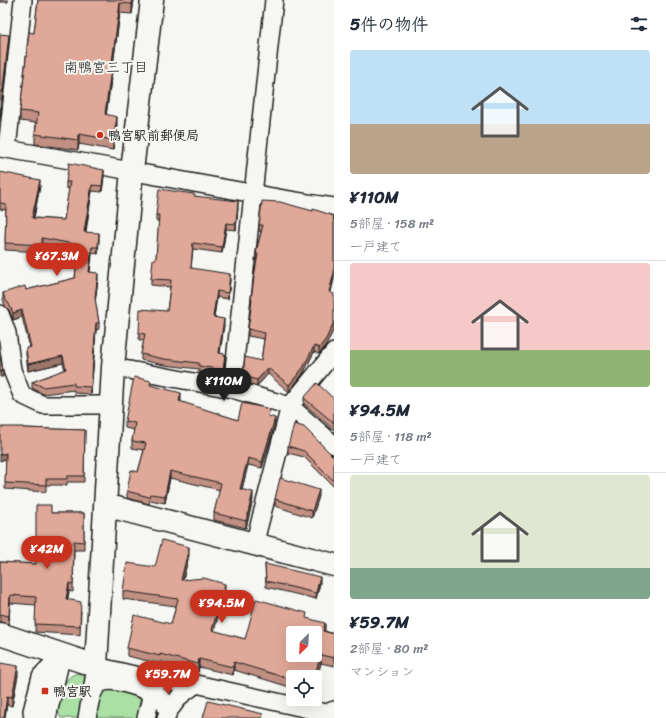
<!DOCTYPE html>
<html lang="ja">
<meta charset="utf-8">
<style>
:root{--surface:#fff;--page:#f6f6f7;--text:#1f2937;--muted:#747a83;--line:#e0e1e3;--accent:#c8321e}
body{margin:0;font-family:Sriracha,"Klee One",sans-serif;background:var(--page);color:var(--text);height:100vh;display:flex;flex-direction:column;font-size:15px;white-space:nowrap}
*{box-sizing:border-box;margin:0}
p{font-size:13px;color:var(--muted)}
.icon{flex:none;width:22px;height:22px;fill:none;stroke:currentColor;stroke-width:2;stroke-linecap:round;stroke-linejoin:round}
.map{position:relative;flex:1;overflow:hidden}
.drawer{display:flex;flex-direction:column;background:var(--surface);width:332px}
.drawer>*{flex:none}
.needle{width:26px;rotate:204deg}
.tools{position:absolute;left:286px;top:626px;display:grid;gap:8px}
.tools a{display:grid;place-items:center;width:36px;height:36px;border-radius:4px;background:var(--surface);box-shadow:0 4px 16px #0002;font-size:20px}
.price{position:absolute;translate:-50% -34px;padding:0 9px;border-radius:14px;background:var(--accent);color:#fff;font-size:13px;line-height:26px;filter:drop-shadow(0 1px 2px #0008)}
.price::after{content:'';position:absolute;left:50%;top:24px;width:12px;height:9px;margin-left:-6px;background:inherit;clip-path:polygon(0 0,100% 0,50% 100%)}
.price.current{background:#222;color:#fff}
ul{padding:0;list-style:none}
li{display:grid;align-content:center;gap:8px;height:212px;padding:0 16px}
li+li{border-top:1px solid var(--line)}
li span{display:grid;place-items:center;height:124px;border-radius:4px;color:#555}
li>.icon{margin-inline-start:auto}
span .icon{width:72px;height:72px;fill:#fffc;stroke-width:1}
li b{font-size:17px}
h2{display:flex;justify-content:space-between;align-items:center;height:48px;padding:0 16px;font-size:17px}
main{display:flex;flex:1;min-height:0}
.map>svg:first-child{display:block}
.green{fill:#aae0a3;stroke:#637e60}
.lines{fill:none;stroke-linecap:round;stroke-linejoin:round}
.street-casing{stroke:#1c1c1c;stroke-width:20}
.secondary-casing{stroke:#1c1c1c;stroke-width:25}
.street{stroke:#f6f6f2;stroke-width:17}
.secondary{stroke:#f6f6f2;stroke-width:22}
.wall{fill:#c19083;stroke:#1c1c1c}
.shaded-wall{fill:#9d766a;stroke:#1c1c1c}
.building{fill:#e0a898;stroke:#1c1c1c;fill-rule:evenodd}
.poi-dot{fill:#c8321e;stroke:#f6f6f2;stroke-width:1.5}
.labels{text-anchor:middle;dominant-baseline:central;stroke-width:4;stroke-linejoin:round;paint-order:stroke}
.poi-label{font-size:13px;font-weight:bold;fill:#1c1c1c;stroke:#f6f6f2;text-anchor:start}
.neighbourhood-label{font-size:14px;fill:#1c1c1c;stroke:#f6f6f2}
</style>
<main>
<div class="map">
<svg width="334" height="718" viewBox="0 0 334 718">
<rect width="100%" height="100%" fill="#f6f6f2"/>
<filter id="ink" filterUnits="userSpaceOnUse"><feTurbulence type="fractalNoise" baseFrequency=".025" numOctaves="2"/><feDisplacementMap in="SourceGraphic" scale="8" xChannelSelector="R" yChannelSelector="G"/><feConvolveMatrix kernelMatrix="1 2 1 2 8 2 1 2 1" color-interpolation-filters="sRGB"/></filter>
<g filter="url(#ink)">
<path class="green" d="M78,673L84,676L86,679L79,718H61L56,708C61,694 62,677 78,673Z
M110,689L139,696C147,702 143,710 142,718H94L97,700L104,691Z"/>
<g class="lines">
<defs>
<path id="street" d="M0,148C112,166 222,190 334,207
M7,149L23,0
M0,314L7,333L12,370L22,395L43,405H110
M113,367L232,389L290,406L334,445
M232,389L274,0
M254,545L290,406L334,352
M143,677L196,684L326,713L334,710
M91,698L96,666L143,677L152,693L159,696L164,701L168,712L166,718
M168,712L180,696L196,684
M33,718L32,711L41,676L62,654
M47,718L62,654
M87,718C89,708 90,692 98,685C110,675 139,688 152,693L146,718"/>
<path id="secondary" d="M105,505L334,565
M0,634L96,666L113,367L132,171L152,0"/>
</defs>
<use href="#street" class="street-casing"/>
<use href="#secondary" class="secondary-casing"/>
<use href="#street" class="street"/>
<use href="#secondary" class="secondary"/>
</g>
<path class="wall" d="M0,0H8V2H0Z
M38,0H134L132,14L120,13L106,115L117,126L113,150L79,144L78,150L35,144V134L36,123L20,121V111L34,33Z
M0,172L40,186L34,218L64,220L69,189L66,188V182L104,176L102,192L92,191L86,232L99,240L98,254L92,253L90,272L98,279L95,300L99,323V329L96,330L91,394L74,393V390L43,394L32,388V382L65,370L63,363L28,371L26,355V348H30L22,317L13,320L9,310L5,306L3,299V293L26,290L75,278L78,251L42,244V252L5,250L6,210L0,209Z
M194,196L238,208L236,230L226,229L222,253L193,249L191,268L230,280L228,299L217,297L214,317L224,325L220,353L225,360L223,376L199,372V369L164,365L141,360V354L144,340H139V333L167,311L170,287L151,285V279L156,259L159,221H156V215Z
M313,211L334,216V279L331,292L326,346L319,354L314,352L303,374L289,392L268,374L257,386L243,382V376L261,361L264,339L248,336V329L252,306L251,300L257,260H256V254L261,231H259V225Z
M151,386L181,400V402L238,420L270,417L275,425L262,468L248,465L242,489L253,499L246,528L214,520V513L220,490L170,478L165,503L150,500L149,504L127,498V491L138,472L144,450L132,448V441L134,430L125,428V421Z
M304,398L334,399V430L304,404Z
M23,428L85,430L84,482H67V485H46V492L5,489L6,459Z
M288,446L334,457V487L304,457L288,453Z
M319,496L312,518L275,506V499Z
M51,513H84V550H74L73,592L69,591L68,599L81,611L80,635L35,632L36,605L10,603L9,624L0,622V562L36,564Z
M189,555L183,580L225,592L214,631L245,639L307,619L325,631L334,634V666L321,663L315,683V677H293V688L234,670L233,675L199,667L198,672L160,662V664L127,656V648L171,624L176,606L123,599V591L155,567Z
M265,564L320,583L316,599L266,587Z
M0,663L18,675L12,706L7,705Z"/>
<path class="shaded-wall" d="M132,0H134L132,14Z
M120,3V13L105,124V114Z
M9,35V41L0,121V115Z
M117,117V126L113,150V140Z
M79,134V144L78,150V140Z
M104,170V176L102,192V186Z
M40,180V186L32,225V218Z
M92,185V191L84,238V232Z
M238,201V208L236,230V224Z
M226,223V229L222,253V247Z
M99,233V240L98,254V247Z
M92,247V253L89,278V272Z
M98,273V279L95,304V298Z
M334,273V279L329,298V292Z
M230,274V280L228,299V293Z
M217,291V297L213,323V317Z
M22,310V317L13,320V313Z
M224,319V325L219,359V353Z
M334,322V329L326,346L319,354V348Z
M96,323V330L91,394V387Z
M314,346V352L303,374L289,392V385Z
M225,354V360L223,376V370Z
M63,356V363L28,371V364Z
M268,368V374L257,386V380Z
M0,371H3V377H0Z
M181,393V400L179,408V401Z
M275,418V425L262,468V462Z
M6,453V459L0,461V455Z
M248,458V465L240,496V489Z
M170,471V478L165,503V496Z
M319,490V496L312,518V511Z
M253,492V499L246,528V521Z
M189,547V555L181,588V580Z
M320,577V583L316,599V593Z
M69,583V591L66,607V599Z
M225,584V592L212,638V630Z
M10,595V603L9,624V616Z
M325,623V631L323,639V631Z
M321,655V663L315,683V677H314Z
M199,659V667L198,672V664Z
M234,662V670L233,675V667Z
M18,666V675L12,706V697Z
M7,696V705L5,718H4Z"/>
<path class="building" d="M38,0H132V4L120,3L105,114L117,117L113,140L79,134L78,140L35,134L38,113L20,111L29,32L34,33Z
M0,34L9,35L0,115Z
M69,163L104,170L102,186L92,185L84,232L99,233L98,247H92L89,272L98,273L95,298L99,323H96L91,387L74,386V383L43,387L32,382L66,369L63,356L28,364L26,348L31,347L22,310L13,313L9,304L5,299L3,293L25,286L26,290L75,278L79,245L42,238V245L5,243L6,204L0,203V172L40,180L32,218L64,220L70,182H66Z
M159,189L194,194V196L238,201L236,224L226,223L222,247L193,243L191,268L230,274L228,293L217,291L213,317L224,319L219,353L225,354L223,370L199,366V363L164,359L141,354L145,334L139,333L140,309L167,311L171,280L151,279L153,259H156L159,215H156Z
M262,201L280,202L313,211V209L334,216L333,220H334V273L329,292H331V293L334,294V322L326,339L319,348L314,346L303,368L289,385L268,368L257,380L243,376L245,357L261,361L265,333L248,329L252,300H251L254,277L258,254H256L257,248L263,225H259Z
M0,356L3,371H0Z
M134,377L151,381L150,385L181,393L179,401L238,420L242,403L270,409L268,416L275,418L262,462L248,458L240,489L253,492L246,521L214,513L221,483L170,471L165,496L150,494L149,497L127,491L131,470L138,472L146,443L132,441L135,423L125,421Z
M317,383L334,399V423L304,398Z
M294,424L304,427L334,457V481L304,451L288,446Z
M0,427H23V428L85,430L84,476H67V479H46V485L5,483L6,453L0,455Z
M280,478L319,490L312,511L275,499Z
M36,505H51V513H84V542L74,541L73,584L69,583L66,599L81,602L80,626L35,624L36,597L10,595L9,616L0,614V562L36,564Z
M162,540L189,547L181,580L204,578L225,584L212,630L245,639L256,599L307,613L306,618L325,623L323,631L334,634V658L321,655L314,677H293V680L234,662L233,667L199,659L198,664L160,654V656L127,648L134,615L171,624L178,599L123,591L127,563L155,567ZM293,633H315V655H293Z
M265,564L320,577L316,593L266,581Z
M0,663L18,666L12,697L7,696L4,718H0Z
M208,701L263,714L262,718H203Z"/>
</g>
<g class="poi-dot">
<circle cx="100" cy="135" r="4"/>
<rect x="41" y="687" width="8" height="8" rx="2"/>
</g>
<g class="labels">
<g class="poi-label">
<text x="108" y="135">鴨宮駅前郵便局</text>
<text x="53" y="691">鴨宮駅</text>
</g>
<g class="neighbourhood-label">
<text x="106" y="67">南鴨宮三丁目</text>
</g>
</g>
</svg>
<div class="tools">
<a><svg class="needle" viewBox="-14 -14 28 28"><path d="M0-13l5 13h-10z" fill="#e53935"/><path d="M0 13l5-13h-10z" fill="#747a83"/></svg></a>
<a><svg class="icon" aria-label="locate" viewBox="0 0 24 24"><circle cx="12" cy="12" r="6"/><path d="M12 2v4M12 18v4M2 12h4M18 12h4"/></svg></a>
</div>
<b class="price" style="left:57px;top:277px">¥67.3M</b>
<b class="price current" style="left:224px;top:402px">¥110M</b>
<b class="price" style="left:47px;top:570px">¥42M</b>
<b class="price" style="left:222px;top:624px">¥94.5M</b>
<b class="price" style="left:168px;top:695px">¥59.7M</b>
</div>
<section class="drawer">
<h2>5件の物件<svg class="icon" aria-label="filters" viewBox="0 0 24 24"><path d="M4 7h16M4 17h16"/><circle cx="9" cy="7" r="2"/><circle cx="15" cy="17" r="2"/></svg></h2>
<ul>
<li><span style="background:linear-gradient(#bfe0f5 60%,#b9a48a 0)"><svg class="icon" aria-label="home" viewBox="0 0 24 24"><path d="M3 11l9-7 9 7M6 9v11h12V9"/></svg></span><div><b>¥110M</b><p>5部屋 · 158 m²</p><p>一戸建て</p></div></li>
<li><span style="background:linear-gradient(#f6c9c9 70%,#8fb573 0)"><svg class="icon" aria-label="home" viewBox="0 0 24 24"><path d="M3 11l9-7 9 7M6 9v11h12V9"/></svg></span><div><b>¥94.5M</b><p>5部屋 · 118 m²</p><p>一戸建て</p></div></li>
<li><span style="background:linear-gradient(#dfe7d0 75%,#7fa58c 0)"><svg class="icon" aria-label="home" viewBox="0 0 24 24"><path d="M3 11l9-7 9 7M6 9v11h12V9"/></svg></span><div><b>¥59.7M</b><p>2部屋 · 80 m²</p><p>マンション</p></div></li>
</ul>
</section>
</main>
